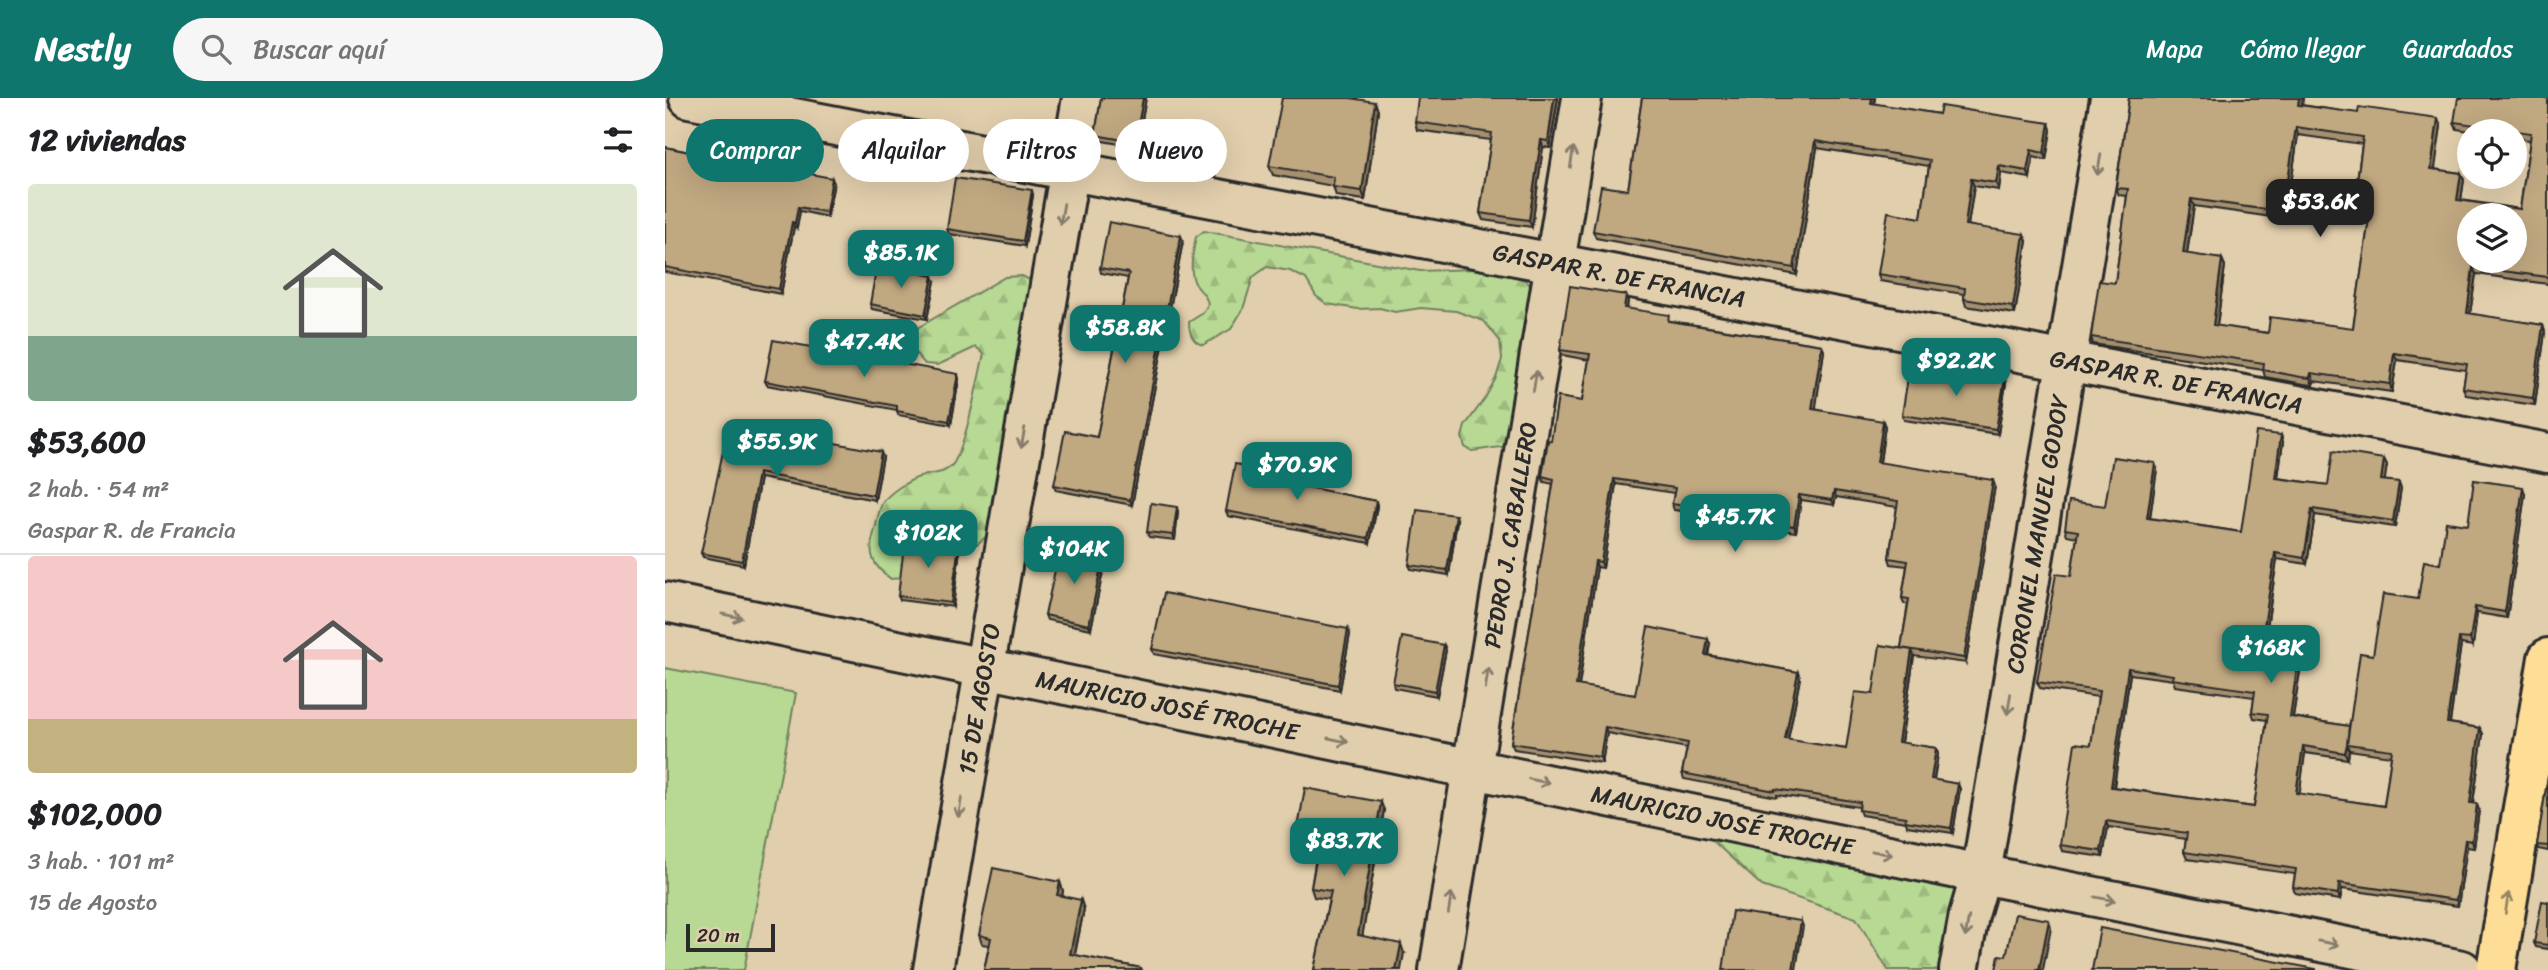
<!DOCTYPE html>
<html lang="es">
<meta charset="utf-8">
<style>
:root{--surface:#fff;--page:#f6f6f6;--text:#202124;--muted:#757577;--line:#e0e0e0;--accent:#0f766e}
body{margin:0;font-family:Sriracha,sans-serif;background:var(--page);color:var(--text);height:100vh;display:flex;flex-direction:column;font-size:26px;white-space:nowrap}
*{box-sizing:border-box;margin:0}
p{font-size:23px;color:var(--muted)}
.icon{flex:none;width:38px;height:38px;fill:none;stroke:currentColor;stroke-width:2;stroke-linecap:round;stroke-linejoin:round}
.map{position:relative;flex:1;overflow:hidden}
.drawer{display:flex;flex-direction:column;background:var(--surface);width:665px}
.drawer>*{flex:none}
.guide{position:absolute;left:21px;top:21px;width:665px;height:63px;display:flex;gap:14px}
.fabs{position:absolute;left:1792px;top:21px;display:grid;gap:14px}
.fabs a{display:grid;place-items:center;width:70px;height:70px;border-radius:50%;background:var(--surface);box-shadow:0 7px 28px #0002;font-size:35px}
.scale{position:absolute;left:21px;bottom:18px;width:89px;box-sizing:border-box;padding-left:7px;border:4px solid #2b2b2b;border-top:0;font-size:19px;line-height:24px;white-space:nowrap;color:#2b2b2b;-webkit-text-stroke:5px #e1ceac;paint-order:stroke}
.price{position:absolute;translate:-50% -60px;padding:0 16px;border-radius:14px;background:var(--accent);color:#fff;font-size:23px;line-height:46px;filter:drop-shadow(0 2px 4px #0008)}
.price::after{content:'';position:absolute;left:50%;top:42px;width:21px;height:16px;margin-left:-10px;background:inherit;clip-path:polygon(0 0,100% 0,50% 100%)}
.price.active{background:#222;color:#fff}
ul{padding:0;list-style:none}
li{display:grid;align-content:center;gap:14px;height:371px;padding:0 28px}
li+li{border-top:2px solid var(--line)}
li span{display:grid;place-items:center;height:217px;border-radius:7px;color:#555}
li>.icon{margin-inline-start:auto}
span .icon{width:126px;height:126px;fill:#fffc;stroke-width:1}
li b{font-size:30px}
h2{display:flex;justify-content:space-between;align-items:center;height:84px;padding:0 28px;font-size:30px}
.tag{padding:0 24px;border-radius:32px;background:var(--surface);box-shadow:0 7px 28px #0002;font-size:24px;line-height:63px}
.tag.active{background:var(--accent);color:#fff}
header{display:flex;align-items:center;gap:42px;box-sizing:border-box;height:98px;padding:0 35px;background:var(--accent);color:#fff}
header strong{font-size:33px}
nav{display:flex;gap:38px;margin-inline-start:auto;font-size:24px}
.search{width:490px;height:63px;background:var(--page);display:flex;align-items:center;gap:18px;box-sizing:border-box;padding:0 24px;border-radius:38px;color:var(--muted);font-size:26px}
main{display:flex;flex:1;min-height:0}
.map>svg:first-child{display:block}
.forest{fill:url(#forest-firs);stroke:#71825f;stroke-width:2}
.pitch{fill:#b7d993;stroke:#71825f;stroke-width:2}
.lines{fill:none;stroke-linecap:round;stroke-linejoin:round}
.minor-casing{stroke:#2b2b2b;stroke-width:44}
.highway-casing{stroke:#2b2b2b;stroke-width:44}
.minor{stroke:#e1ceac;stroke-width:38}
.highway{stroke:#fedd96;stroke-width:38}
.wall{fill:#a5906f;stroke:#2b2b2b;stroke-width:2;fill-rule:evenodd}
.shaded-wall{fill:#86765a;stroke:#2b2b2b;stroke-width:2}
.building{fill:#c0a881;stroke:#2b2b2b;stroke-width:2;fill-rule:evenodd}
.oneway{stroke:#867c6c}
.oneway2{stroke:#948460}
.labels{text-anchor:middle;dominant-baseline:central;stroke-width:5;stroke-linejoin:round;paint-order:stroke}
.street-label{font-size:24px;fill:#2b2b2b;stroke:#e1ceac}
</style>
<header>
<strong>Nestly</strong>
<div class="search"><svg class="icon" aria-label="search" viewBox="0 0 24 24"><circle cx="10" cy="10" r="6"/><path d="M15 15l6 6"/></svg>Buscar aquí</div>
<nav><a>Mapa</a><a>Cómo llegar</a><a>Guardados</a></nav>
</header>
<main>
<section class="drawer">
<h2>12 viviendas<svg class="icon" aria-label="filters" viewBox="0 0 24 24"><path d="M4 7h16M4 17h16"/><circle cx="9" cy="7" r="2"/><circle cx="15" cy="17" r="2"/></svg></h2>
<ul>
<li><span style="background:linear-gradient(#dfe7d0 70%,#7fa58c 0)"><svg class="icon" aria-label="home" viewBox="0 0 24 24"><path d="M3 11l9-7 9 7M6 9v11h12V9"/></svg></span><div><b>$53,600</b><p>2 hab. · 54 m²</p><p>Gaspar R. de Francia</p></div></li>
<li><span style="background:linear-gradient(#f6c9c9 75%,#c2b280 0)"><svg class="icon" aria-label="home" viewBox="0 0 24 24"><path d="M3 11l9-7 9 7M6 9v11h12V9"/></svg></span><div><b>$102,000</b><p>3 hab. · 101 m²</p><p>15 de Agosto</p></div></li>
</ul>
</section>
<div class="map">
<svg width="1883" height="872" viewBox="0 0 1883 872">
<defs>
<pattern id="forest-firs" width="22" height="20" patternUnits="userSpaceOnUse" patternTransform="scale(1.75)"><rect width="22" height="20" fill="#b7d993"/><path d="M5 1l3.5 6h-7zM16 11l3.5 6h-7z" fill="#9eba7f"/></pattern>
</defs>
<rect width="100%" height="100%" fill="#e1ceac"/>
<filter id="ink" filterUnits="userSpaceOnUse"><feTurbulence type="fractalNoise" baseFrequency=".0143" numOctaves="2"/><feDisplacementMap in="SourceGraphic" scale="14" xChannelSelector="R" yChannelSelector="G"/><feConvolveMatrix kernelMatrix="1 2 1 2 8 2 1 2 1" color-interpolation-filters="sRGB"/></filter>
<g filter="url(#ink)">
<path class="forest" d="M539,133L755,173L808,171L842,176L860,182L871,193L842,348L807,353L800,349L797,339L800,328L820,300L831,280L837,261L835,243L819,223L791,213L756,210L730,214L715,210L693,211L662,206L651,198L641,181L625,173L602,169L588,179L578,211L566,231L538,247C527,244 524,234 524,224L538,215L543,206C540,194 537,196 531,187C523,174 528,153 531,139Z
M357,178L365,182L371,193L333,429L312,446H278L235,480L226,481C209,469 202,457 209,435C212,426 213,412 218,404C225,394 243,383 254,379C266,374 278,378 288,366C301,347 313,281 319,256L311,249L273,267L260,266L239,242L242,236L340,179Z
M1052,728L1297,784L1306,872H1223L1191,820L1097,788L1048,743Z"/>
<path class="pitch" d="M0,570L131,595L79,872H0Z"/>
<g class="lines">
<defs>
<g id="minor">
<path id="s1" d="M24,0L1883,355"/>
<path id="s2" d="M0,504L1316,776L1797,872"/>
<path id="s3" d="M268,872L417,0"/>
<path id="s4" d="M774,872L917,0"/>
<path id="s5" d="M1294,872L1304,817L1316,776L1445,0"/>
</g>
<path id="highway" d="M1831,872L1883,560"/>
</defs>
<use href="#minor" class="minor-casing"/>
<use href="#highway" class="highway-casing"/>
<use href="#minor" class="minor"/>
<use href="#highway" class="highway"/>
</g>
<path class="wall" d="M436,0H481L472,49L432,42L430,37Z
M893,0L885,50L878,49L867,129L818,122L815,115L826,42L752,32L750,24Z
M977,0H1210L1209,6L1274,16L1384,25L1386,32L1381,62L1368,59L1365,80L1336,75L1334,92L1309,88L1303,127L1362,143L1350,216L1301,208L1299,201V196L1215,183L1213,176L1256,120L1264,68L1152,50L1132,177L931,140L928,133L963,92Z
M1464,0H1638L1637,7L1776,28L1769,71L1796,75L1799,82L1796,102L1855,111L1865,42L1850,40V33H1805L1792,31L1789,24L1883,0V186L1811,176L1805,216L1878,227L1880,234L1870,307L1801,297L1798,290L1801,272L1732,262L1727,294L1649,283L1648,287L1639,286L1600,279L1598,272L1428,246L1426,239L1450,185L1462,98L1454,97L1451,90ZM1633,37L1697,46L1688,112L1691,119L1704,121L1688,230L1603,235L1552,228L1560,168L1557,161L1522,156L1529,108L1621,121Z
M710,4L713,13L700,102L671,98L668,88L608,77L604,68Z
M0,49L78,65L141,71L143,76L169,85L162,119L135,113L132,130L129,129L116,196L0,174Z
M368,97L360,148L284,136L282,131Z
M516,138L518,143L467,407L391,392L389,387L432,339L463,180L436,175L435,170Z
M270,183L262,221L207,211L205,206Z
M961,197L963,203L962,210L1006,223L1157,247L1159,253L1150,311L1220,328L1215,365L1330,388L1301,565L1249,558L1236,645L1271,650L1273,656L1269,682L1293,686L1295,691L1288,735L1242,728L1241,724L1196,717L1194,712V709L1112,697V699L1019,681L1017,675L1022,650L942,635L937,665L849,651L846,645L888,386L879,384L877,378L886,343L917,303L924,262L897,257L895,252ZM951,386L1009,395L1007,406L1009,412L1058,419L1060,423L1131,434L1136,402L1169,407L1171,399L1232,409L1224,460L1226,466L1242,468L1237,500L1239,506H1243L1236,550L1208,596L1181,651L1123,642L1135,580L1133,574L1043,557L1045,546L970,597L914,588L932,469L938,470Z
M294,281L286,327L233,317L232,312L102,287L100,283Z
M1268,283L1341,285L1333,336L1239,322L1237,317Z
M1616,337L1618,344L1613,380L1663,387L1719,361L1722,367L1719,382L1736,390L1730,429L1650,417L1642,466L1612,461L1601,536L1639,547L1628,619L1684,628L1708,557L1753,501L1775,466L1803,427L1860,396L1842,520L1812,515L1808,548L1796,546L1785,625L1815,630L1818,636L1808,705L1814,712L1809,750L1802,749L1793,808L1677,791L1675,802L1630,795L1628,789L1630,776L1522,761L1519,754L1521,741L1443,729L1438,759L1397,753L1395,747L1426,647L1433,599L1375,590L1372,584L1406,478L1412,439L1402,437L1400,431L1440,408L1492,371L1485,420L1576,434ZM1465,576L1508,582L1510,588L1589,599L1587,614L1589,620L1602,622L1589,709L1449,689ZM1684,652L1726,658L1719,708L1634,696L1640,655L1683,661Z
M91,341L218,359L210,402L95,380L79,467L38,459L36,455Z
M640,384L639,389L711,403L712,408L705,445L563,418L561,413Z
M513,414L510,442L484,439L482,434Z
M792,422L784,477L746,471L744,467Z
M294,447L295,451L288,509L235,502L233,498Z
M440,464L426,531L382,522L380,517Z
M685,536L675,592L489,556L487,551Z
M779,547L781,552L772,598L729,590L728,585Z
M1883,678V753L1873,751L1872,747Z
M719,712L697,838L739,855L649,872L664,801L649,799L646,790L651,759L633,756L630,747Z
M395,784L398,793L397,798L419,811L410,857L476,870L477,872H319L324,847L317,846L314,837Z
M1883,804V851L1871,849L1869,845Z"/>
<path class="shaded-wall" d="M478,0H481L472,49L470,44Z
M889,0H893L885,50L883,43Z
M1207,0H1210L1208,12L1206,5Z
M1634,0H1638L1636,14L1633,7Z
M710,4L713,13L700,102L697,93Z
M1773,20L1776,28L1769,78L1766,71Z
M1384,25L1386,32L1381,62L1379,55Z
M1631,29L1633,37L1621,121L1618,114Z
M876,42L878,49L867,129L864,122Z
M1150,43L1152,50L1132,177L1129,170Z
M1366,52L1368,59L1365,80L1362,73Z
M1334,68L1336,75L1334,92L1331,85Z
M1796,75L1799,82L1795,109L1792,102Z
M167,80L169,85L162,119L161,114Z
M1306,81L1309,88L1302,134L1300,127Z
M367,92L368,97L360,148L358,143Z
M1526,101L1529,108L1521,162L1518,155Z
M133,109L135,113L132,130L130,125Z
M127,124L129,129L116,196L114,191Z
M1359,136L1362,143L1350,216L1348,209Z
M516,138L518,143L467,407L465,402Z
M1557,161L1560,168L1551,234L1548,227Z
M1808,169L1811,176L1804,222L1802,215Z
M268,178L270,183L262,221L260,217Z
M961,197L963,203L961,216L959,210Z
M1878,227L1880,234L1870,307L1868,300Z
M1157,247L1159,253L1150,316L1147,311Z
M1729,255L1732,262L1727,294L1725,286Z
M1646,275L1649,283L1648,287L1645,280Z
M293,276L294,281L286,327L284,323Z
M1340,280L1341,285L1333,336L1331,331Z
M1218,323L1220,328L1214,370L1212,364Z
M1616,337L1618,344L1612,386L1610,380Z
M216,354L218,359L210,402L208,397Z
M1719,361L1722,367L1719,388L1716,382Z
M1490,365L1492,371L1484,426L1482,420Z
M93,375L95,380L79,467L77,463Z
M949,381L951,386L938,470L936,464Z
M1328,382L1330,388L1301,565L1299,560Z
M1734,384L1736,390L1730,429L1728,423Z
M1858,389L1860,396L1842,520L1840,514Z
M1169,393L1171,399L1169,407L1167,402Z
M1134,397L1136,402L1131,434L1129,428Z
M711,403L712,408L705,445L703,440Z
M512,409L513,414L510,442L508,437Z
M1647,411L1650,417L1642,466L1639,460Z
M791,417L792,422L784,477L782,472Z
M294,447L295,451L288,509L286,505Z
M1610,455L1612,461L1600,542L1598,535Z
M438,459L440,464L426,531L424,527Z
M930,463L932,469L913,593L911,587Z
M1810,509L1812,515L1808,548L1805,541Z
M683,531L685,536L675,592L673,587Z
M1794,540L1796,546L1784,631L1782,625Z
M1043,541L1045,546L1042,562L1040,557Z
M1636,541L1639,547L1627,625L1625,619Z
M779,547L781,552L772,598L770,593Z
M1247,552L1249,558L1235,650L1233,644Z
M1463,570L1465,576L1448,695L1446,689Z
M1133,574L1135,580L1122,647L1120,641Z
M940,629L942,635L937,665L935,659Z
M1815,630L1818,636L1807,711L1805,705Z
M1682,646L1684,652L1683,661L1680,655Z
M1638,648L1640,655L1634,701L1631,695Z
M1271,650L1273,656L1268,687L1266,681Z
M1293,686L1295,691L1288,735L1286,730Z
M716,704L719,712L696,846L693,837Z
M1812,706L1814,712L1809,750L1807,743Z
M1441,723L1443,729L1438,759L1436,753Z
M1800,742L1802,749L1793,808L1791,802Z
M395,784L398,793L396,806L392,797Z
M1674,785L1677,791L1675,802L1673,796Z
M416,802L419,811L408,864L405,856Z
M1384,822L1386,830L1378,872H1374Z
M1136,823L1138,828L1131,872H1128Z
M736,846L739,855L736,872H731Z"/>
<path class="building" d="M436,0H478L470,44L430,37Z
M617,0H685L710,4L697,93L668,89L669,79L604,68Z
M753,0H889L883,43L876,42L864,122L815,115L827,35L750,24Z
M977,0H1207L1206,5L1274,16L1276,8L1384,25L1379,55L1366,52L1362,73L1334,68L1331,85L1306,81L1300,127L1359,136L1348,209L1299,201L1300,190L1213,176L1223,114L1256,120L1265,62L1150,43L1129,170L928,133L936,88L963,92Z
M1464,0H1634L1633,7L1693,15L1694,9L1773,20L1766,71L1796,75L1792,102L1855,111L1866,35L1789,24L1793,0H1883V179L1808,169L1802,215L1878,227L1868,300L1798,290L1802,266L1729,255L1725,286L1646,275L1645,280L1636,279L1598,272L1599,265L1426,239L1434,183L1450,185L1463,91L1451,90ZM1631,29L1698,39L1688,112L1705,114L1688,230L1605,219L1603,235L1548,227L1557,161L1518,155L1526,101L1618,114ZM1804,117H1850V163H1804Z
M0,49L78,65L80,59L141,71L140,75L167,80L161,114L133,109L130,125L127,124L114,191L0,169Z
M290,80L367,92L358,143L282,131Z
M444,124L516,138L465,402L389,387L400,333L432,339L464,175L435,170Z
M212,167L268,178L260,217L205,206Z
M905,188L961,197L959,210L1004,217L1003,223L1157,247L1147,311L1218,323L1212,364L1328,382L1299,560L1236,550L1244,501L1237,500L1243,463L1224,460L1233,403L1169,393L1167,402L1134,397L1129,428L1058,417V414L1007,406L1010,390L949,381L936,464L930,463L911,587L970,597L983,529L1043,541L1040,557L1133,574L1120,641L1181,651L1190,594L1208,596L1215,547L1247,552L1233,644L1271,650L1266,681L1293,686L1286,730L1240,723L1241,719L1194,712L1195,704L1110,691V693L1017,675L1023,645L940,629L935,659L846,645L889,381L877,378L883,342L886,343L893,299L917,303L925,256L895,252Z
M108,242L293,276L284,323L232,313V308L100,283Z
M1270,269L1340,280L1331,331L1237,317L1243,279L1268,283Z
M93,330L216,354L208,397L93,375L77,463L36,455L62,335L91,341Z
M1591,334L1616,337L1610,380L1663,387L1668,353L1719,361L1716,382L1734,384L1728,423L1647,411L1639,460L1610,455L1598,535L1636,541L1625,619L1684,628L1682,646L1695,555L1708,557L1718,496L1753,501L1759,463L1775,466L1781,424L1803,427L1809,382L1858,389L1840,514L1810,509L1805,541L1794,540L1782,625L1815,630L1805,705L1812,706L1807,743L1800,742L1791,802L1674,785L1673,796L1628,789L1631,771L1519,754L1522,735L1441,723L1436,753L1395,747L1410,645L1426,647L1434,593L1372,584L1391,476L1406,478L1413,433L1400,431L1404,403L1440,408L1448,359L1490,365L1482,420L1576,434ZM1463,570L1508,577L1507,581L1590,593L1587,614L1603,616L1589,709L1446,689ZM1682,646L1727,652L1719,708L1631,695L1638,648L1680,655Z
M570,366L639,379L637,388L711,403L703,440L561,413Z
M486,405L512,409L508,437L482,434Z
M752,412L791,417L782,472L744,467Z
M240,440L294,447L286,505L233,498Z
M395,450L438,459L424,527L380,517Z
M499,495L683,531L673,587L487,551Z
M737,539L779,547L770,593L728,585Z
M1883,678V748L1872,747Z
M640,690L716,704L693,837L736,846L731,872H649L666,793L646,790L653,751L630,747Z
M328,770L395,784L392,797L416,802L405,856L476,870V872H319L326,840L314,837Z
M1877,803L1883,804V847L1869,845Z
M1067,813L1136,823L1128,872H1058Z
M1350,816L1384,822L1374,872H1331L1334,857L1341,858Z
M1435,830L1651,871V872H1427Z"/>
<defs><path id="oneway-shaft" d="M-6 0H5M1.5-3L5.5 0L1.5 3" fill="none" stroke-width="1.6" stroke-linecap="round" stroke-linejoin="round" transform="scale(1.75)"/></defs>
<g class="oneway">
<use href="#oneway-shaft" transform="translate(907 59) rotate(-81)"/>
<use href="#oneway-shaft" transform="translate(1434 67) rotate(100)"/>
<use href="#oneway-shaft" transform="translate(397 116) rotate(100)"/>
<use href="#oneway-shaft" transform="translate(870 283) rotate(-81)"/>
<use href="#oneway-shaft" transform="translate(358 340) rotate(100)"/>
<use href="#oneway-shaft" transform="translate(67 518) rotate(12)"/>
<use href="#oneway-shaft" transform="translate(822 580) rotate(-81)"/>
<use href="#oneway-shaft" transform="translate(1344 606) rotate(99)"/>
<use href="#oneway-shaft" transform="translate(673 642) rotate(12)"/>
<use href="#oneway-shaft" transform="translate(874 683) rotate(12)"/>
<use href="#oneway-shaft" transform="translate(295 709) rotate(99)"/>
<use href="#oneway-shaft" transform="translate(1217 755) rotate(12)"/>
<use href="#oneway-shaft" transform="translate(1440 801) rotate(11)"/>
<use href="#oneway-shaft" transform="translate(785 805) rotate(-81)"/>
<use href="#oneway-shaft" transform="translate(1302 829) rotate(100)"/>
<use href="#oneway-shaft" transform="translate(1663 845) rotate(11)"/>
</g>
<use class="oneway2" href="#oneway-shaft" transform="translate(1842 805) rotate(-81)"/>
</g>
<g class="labels">
<g class="street-label">
<text stroke="none"><textPath href="#s1" startOffset="947">GASPAR R. DE FRANCIA</textPath></text>
<text stroke="none"><textPath href="#s1" startOffset="1514">GASPAR R. DE FRANCIA</textPath></text>
<text stroke="none"><textPath href="#s4" startOffset="441">PEDRO J. CABALLERO</textPath></text>
<text stroke="none"><textPath href="#s5" startOffset="443">CORONEL MANUEL GODOY</textPath></text>
<text stroke="none"><textPath href="#s3" startOffset="275">15 DE AGOSTO</textPath></text>
<text stroke="none"><textPath href="#s2" startOffset="513">MAURICIO JOSÉ TROCHE</textPath></text>
<text stroke="none"><textPath href="#s2" startOffset="1080">MAURICIO JOSÉ TROCHE</textPath></text>
</g>
</g>
</svg>
<div class="fabs">
<a><svg class="icon" aria-label="locate" viewBox="0 0 24 24"><circle cx="12" cy="12" r="6"/><path d="M12 2v4M12 18v4M2 12h4M18 12h4"/></svg></a>
<a><svg class="icon" aria-label="layers" viewBox="0 0 24 24"><path d="M12 4l9 5-9 5-9-5zM3 14l9 5 9-5"/></svg></a>
</div>
<div class="scale">20 m</div>
<b class="price active" style="left:1655px;top:141px">$53.6K</b>
<b class="price" style="left:236px;top:192px">$85.1K</b>
<b class="price" style="left:460px;top:267px">$58.8K</b>
<b class="price" style="left:199px;top:281px">$47.4K</b>
<b class="price" style="left:1291px;top:300px">$92.2K</b>
<b class="price" style="left:112px;top:381px">$55.9K</b>
<b class="price" style="left:632px;top:404px">$70.9K</b>
<b class="price" style="left:1070px;top:456px">$45.7K</b>
<b class="price" style="left:263px;top:472px">$102K</b>
<b class="price" style="left:409px;top:488px">$104K</b>
<b class="price" style="left:1606px;top:587px">$168K</b>
<b class="price" style="left:679px;top:780px">$83.7K</b>
<div class="guide">
<a class="tag active">Comprar</a>
<a class="tag">Alquilar</a>
<a class="tag">Filtros</a>
<a class="tag">Nuevo</a>
</div>
</div>
</main>
